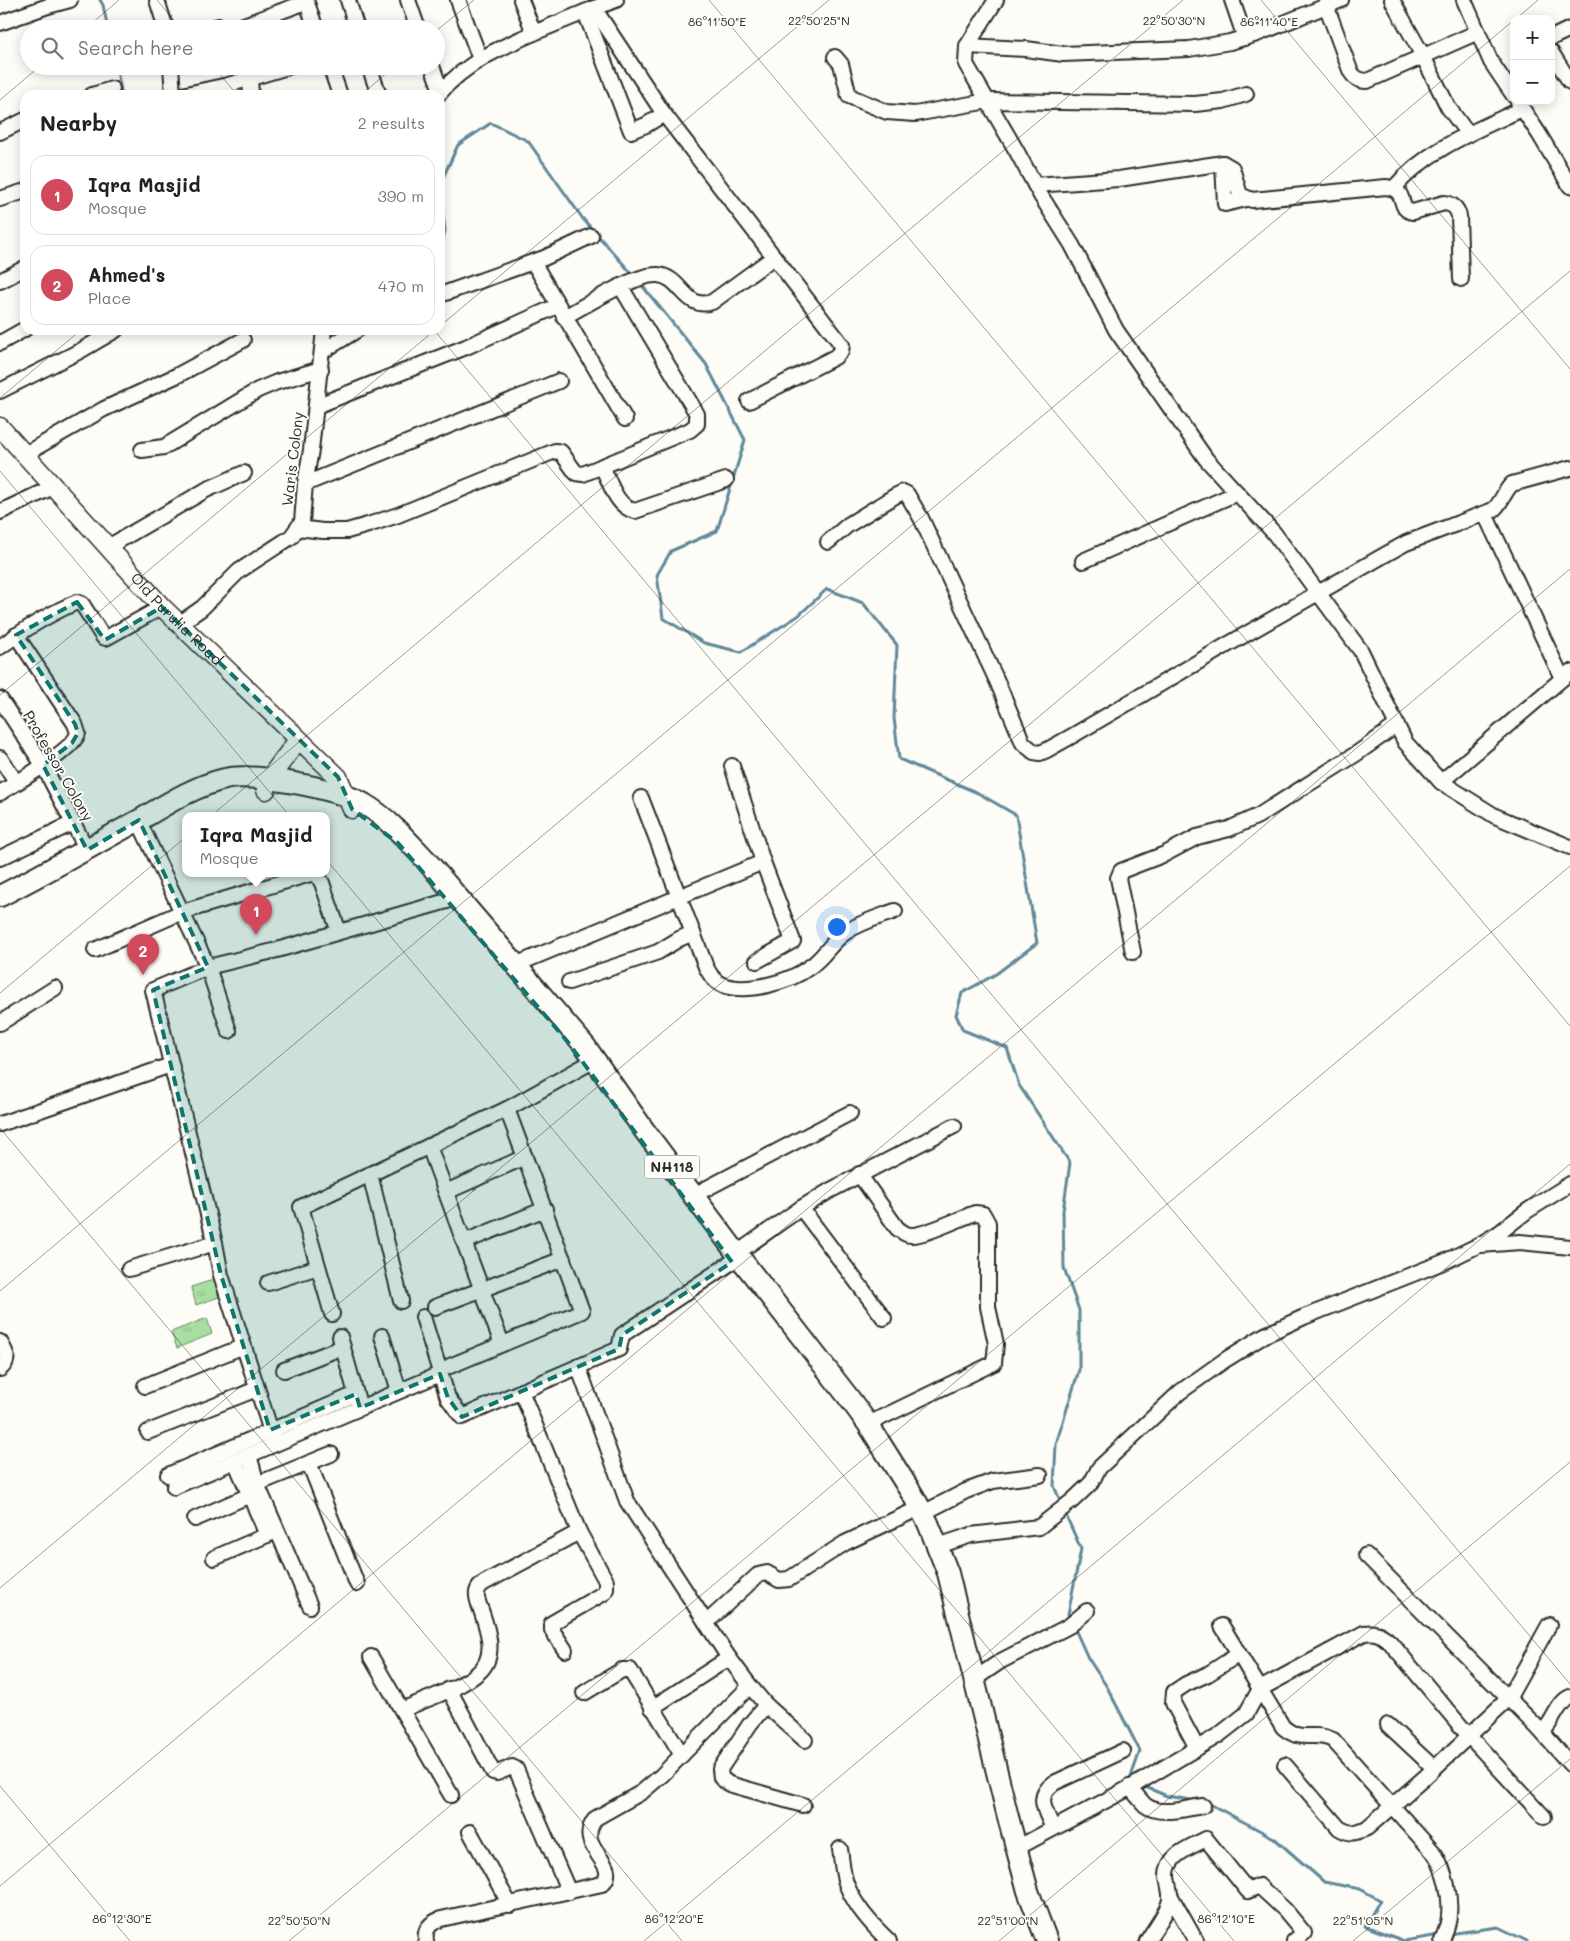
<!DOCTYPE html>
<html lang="en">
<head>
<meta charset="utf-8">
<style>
	body { margin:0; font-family:Mali,sans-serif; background:#f6f6f6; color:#222 }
	.controls { position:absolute; right:15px; top:15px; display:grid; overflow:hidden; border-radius:10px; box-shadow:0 2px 12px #0003 }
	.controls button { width:45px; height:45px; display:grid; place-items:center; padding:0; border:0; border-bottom:1px solid #e0e0e0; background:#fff; color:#222; font:25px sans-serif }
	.you { position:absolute; left:836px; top:926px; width:18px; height:18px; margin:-12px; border:4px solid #fff; border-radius:50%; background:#1a73e8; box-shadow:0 0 0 8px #1a73e833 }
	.badge { display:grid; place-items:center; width:32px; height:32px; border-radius:50%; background:#d1495b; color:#fff; font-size:16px; font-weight:700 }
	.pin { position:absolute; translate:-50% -41px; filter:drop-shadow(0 1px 2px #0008) }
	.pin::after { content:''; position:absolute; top:26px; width:18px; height:15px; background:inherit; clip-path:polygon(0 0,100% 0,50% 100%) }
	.popup { position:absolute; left:182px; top:812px; width:148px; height:65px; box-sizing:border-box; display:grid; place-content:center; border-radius:10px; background:#fff; filter:drop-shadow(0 1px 4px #0005); font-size:16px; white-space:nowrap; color:#767676 }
	.popup b { font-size:19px; color:#222 }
	.popup::after { content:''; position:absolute; left:50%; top:100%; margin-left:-10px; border:10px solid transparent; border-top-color:#fff }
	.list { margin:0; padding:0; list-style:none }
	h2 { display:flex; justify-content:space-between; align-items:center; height:65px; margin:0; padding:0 20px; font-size:21px }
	h2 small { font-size:16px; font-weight:400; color:#767676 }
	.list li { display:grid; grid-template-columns:32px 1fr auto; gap:15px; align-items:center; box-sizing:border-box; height:80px; margin:0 10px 10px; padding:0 10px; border:1px solid #e0e0e0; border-radius:15px }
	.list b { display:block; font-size:19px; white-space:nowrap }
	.list p { margin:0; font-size:16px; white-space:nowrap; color:#767676 }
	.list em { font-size:16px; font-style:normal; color:#767676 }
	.icon { flex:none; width:28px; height:28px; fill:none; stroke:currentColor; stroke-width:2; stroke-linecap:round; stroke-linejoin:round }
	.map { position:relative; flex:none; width:1570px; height:1941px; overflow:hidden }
	.search { position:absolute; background:#fff; box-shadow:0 2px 12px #0003; left:20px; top:20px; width:425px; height:55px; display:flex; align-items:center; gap:12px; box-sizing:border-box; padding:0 18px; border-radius:28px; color:#767676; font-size:19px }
	.panel { position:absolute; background:#fff; box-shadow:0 2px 12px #0003; left:20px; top:90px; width:425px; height:245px; border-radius:15px }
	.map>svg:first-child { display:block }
</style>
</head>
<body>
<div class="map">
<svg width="1570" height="1941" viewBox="0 0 1570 1941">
	<defs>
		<pattern id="park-tufts" width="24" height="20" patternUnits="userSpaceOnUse" patternTransform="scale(1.25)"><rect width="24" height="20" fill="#a8dea2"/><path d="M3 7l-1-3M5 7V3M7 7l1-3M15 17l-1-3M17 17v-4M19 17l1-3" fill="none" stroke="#91bf8c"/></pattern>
	</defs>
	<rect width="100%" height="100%" fill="#fdfcf7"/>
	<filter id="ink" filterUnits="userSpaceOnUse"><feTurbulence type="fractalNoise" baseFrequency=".02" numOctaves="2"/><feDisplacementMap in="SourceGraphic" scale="10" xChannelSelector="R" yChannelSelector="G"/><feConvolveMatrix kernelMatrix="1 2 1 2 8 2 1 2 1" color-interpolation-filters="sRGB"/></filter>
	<g filter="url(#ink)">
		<g fill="url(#park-tufts)" stroke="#6a8466">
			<path d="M216 1279 222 1296 196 1305 191 1287Z"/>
			<path d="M207 1318 212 1334 177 1348 171 1332Z"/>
		</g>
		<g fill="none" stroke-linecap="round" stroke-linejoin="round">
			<g stroke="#5f8899" stroke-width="3">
				<path d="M100 0 103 5 108 29"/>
				<path d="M116 66 122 95"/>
				<path d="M440 184 458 145 491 123 528 141 583 219 634 276"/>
				<path d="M440 188 445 231 440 249"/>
				<path d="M640 283 706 364 745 440 717 531 671 551 657 575 663 618 704 643 741 652 798 616 827 589 863 603 897 645 894 718 899 759 978 793 1016 815 1037 943 996 974 962 993 956 1015 963 1030 1007 1048 1019 1085 1070 1163 1063 1211 1064 1268 1079 1310V1370L1056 1444 1054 1486 1062 1505"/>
				<path d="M1064 1511 1081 1549 1068 1614 1070 1619"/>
				<path d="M1074 1627 1088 1658 1107 1687 1140 1751 1130 1780 1133 1781"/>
				<path d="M1143 1786 1167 1796 1197 1801"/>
				<path d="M1208 1803 1274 1838 1324 1882 1360 1889 1380 1900 1365 1926 1404 1941 1440 1935"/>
				<path d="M1449 1934 1498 1927 1527 1941"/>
			</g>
			<defs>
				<g id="minor">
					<path d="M157 0 166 29"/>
					<path d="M306 0 316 29"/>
					<path d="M348 0 357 29"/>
					<path d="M408 0 418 29"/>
					<path d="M458 0 480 59"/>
					<path d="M521 0 534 33"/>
					<path d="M996 0 967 46 966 64 1016 150 1041 196 1072 245 1116 330 1206 459 1274 533 1361 651 1405 742 1441 782 1495 816 1570 847"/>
					<path d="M1232 0 1245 38"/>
					<path d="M1392 0 1423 56 1448 107 1468 134"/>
					<path d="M1464 0 1491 62 1514 96"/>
					<path d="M1326 5 1350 70C1353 77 1359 81 1367 81L1478 32"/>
					<path d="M594 8 664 114 842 345 841 351 835 357 749 401"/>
					<path d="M585 12 631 131 646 125 664 114"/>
					<path d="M0 23 48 6 70 0"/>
					<path d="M208 29 219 26 230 29"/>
					<path d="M233 29 306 2"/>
					<path d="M1551 38 1570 29"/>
					<path d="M967 46 1026 49 1063 54 1189 49 1230 42 1257 34 1341 0"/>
					<path d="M1551 52 1570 82"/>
					<path d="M835 57 841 64 849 96 887 112 915 114 988 101 1195 104 1223 101 1246 94"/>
					<path d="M171 66 173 95"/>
					<path d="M246 66 250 78 251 95"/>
					<path d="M330 66 340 95"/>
					<path d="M369 66 379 95"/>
					<path d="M432 66 441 91"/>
					<path d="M92 95 112 89"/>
					<path d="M182 95 228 85 291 66"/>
					<path d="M438 95C466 61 508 44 548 27 571 18 593 8 616 0"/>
					<path d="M1518 102 1539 134 1570 186"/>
					<path d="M0 132 25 120"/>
					<path d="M1223 163 1225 204 1246 199"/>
					<path d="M1035 185 1119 179 1223 163 1232 168 1240 195 1252 200 1386 187C1410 190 1395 209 1413 212L1444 203C1453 204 1457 208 1459 216L1461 279"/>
					<path d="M1394 188C1427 149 1477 130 1522 109"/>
					<path d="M0 199 25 191"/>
					<path d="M533 262 625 419"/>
					<path d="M0 281 25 268"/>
					<path d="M440 295 544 258 591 236"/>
					<path d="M564 317C585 306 636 273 658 275 682 277 685 311 712 302L774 257"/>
					<path d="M0 343 25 329"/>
					<path d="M323 351 357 330"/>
					<path d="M0 391 80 351 116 330"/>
					<path d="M316 406 466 347 557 306"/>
					<path d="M142 450 164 447 258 390 277 382 321 369"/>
					<path d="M25 454 104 409 178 375 243 340"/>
					<path d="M602 466C610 482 616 507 635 511L726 480"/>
					<path d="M305 484 559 381"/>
					<path d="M0 512 53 487"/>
					<path d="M1485 514 1562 678"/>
					<path d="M298 528 323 531H347L368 525 398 515 555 451 561 452 576 473 583 474 690 430 697 424V414L621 287"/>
					<path d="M828 542 848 525 895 496 903 492 907 494 921 518 997 681 1023 743 1034 752 1040 753 1047 750 1072 736 1227 645 1388 553 1406 543 1493 510C1502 503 1504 491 1512 484L1570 468"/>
					<path d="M108 547 206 490 244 473"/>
					<path d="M1083 561 1237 493"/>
					<path d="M179 624 202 608 239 571 291 537 302 522 305 484 311 450 324 330"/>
					<path d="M0 647C25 629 48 614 77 602L82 604 103 637 106 638 162 607"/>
					<path d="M0 699 43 765 87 850"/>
					<path d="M0 758 16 782"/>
					<path d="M1441 782 1570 672"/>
					<path d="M0 793C17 782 74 750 78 733L75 724 16 635"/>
					<path d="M641 798 706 967C709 973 713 980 720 984 745 995 791 982 811 966 825 956 831 942 846 932 861 922 879 917 895 911"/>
					<path d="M142 828 208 967 277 950 447 901"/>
					<path d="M0 858 73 823"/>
					<path d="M314 874 318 876 322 883 339 932"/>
					<path d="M95 950 182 912 310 874"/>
					<path d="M1133 952 1118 878 1121 871 1165 854 1197 837 1229 829 1258 816 1356 754 1397 725"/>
					<path d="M757 961 793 941 763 862"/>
					<path d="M515 965 763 862 732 766"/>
					<path d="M569 982 658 952 679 939 693 933"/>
					<path d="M0 1023 55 988"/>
					<path d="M229 1031 208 967 153 990 215 1243 221 1275 275 1444"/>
					<path d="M0 1124 171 1065"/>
					<path d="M429 1146 464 1242"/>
					<path d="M370 1174 401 1301"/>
					<path d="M859 1174 897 1228C901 1231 905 1235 911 1235 924 1236 961 1218 975 1213L983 1214 988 1223V1307L996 1344 994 1363 868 1424"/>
					<path d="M446 1192 525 1157"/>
					<path d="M694 1195 850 1113"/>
					<path d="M801 1208 884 1318"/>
					<path d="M1481 1245 1520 1242 1570 1247"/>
					<path d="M737 1253 801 1208 831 1190 954 1126"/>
					<path d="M129 1269 215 1243"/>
					<path d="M268 1283 318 1267"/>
					<path d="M435 1307 563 1259"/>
					<path d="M332 1314 301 1207 507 1109 586 1065"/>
					<path d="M423 1317 448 1398 462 1417 619 1349 622 1335 732 1262"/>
					<path d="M382 1336 399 1391"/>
					<path d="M340 1337 358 1401"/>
					<path d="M0 1342C6 1352 11 1360 0 1369"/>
					<path d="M502 1344 464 1242 545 1209"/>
					<path d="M450 1366 582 1311 507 1109"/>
					<path d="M578 1366 627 1501 729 1658 750 1686 766 1705 805 1740"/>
					<path d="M284 1370 343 1347"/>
					<path d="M145 1386 244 1346"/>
					<path d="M148 1432 257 1389"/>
					<path d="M249 1455 257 1484 331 1454"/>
					<path d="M235 1461 267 1535"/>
					<path d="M309 1463 357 1584"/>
					<path d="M168 1475 356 1394"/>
					<path d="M257 1484 310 1606"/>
					<path d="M174 1487 440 1374"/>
					<path d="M923 1513 966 1491 993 1481 1040 1475"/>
					<path d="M195 1519 250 1495 255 1487"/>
					<path d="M938 1546 971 1535 1039 1527 1072 1501 1091 1483 1099 1468 1180 1392 1225 1360 1265 1335 1304 1317 1446 1261 1479 1245 1499 1233 1527 1211 1570 1184"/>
					<path d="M1366 1555 1539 1729H1545C1554 1720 1558 1702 1570 1697"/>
					<path d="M214 1558 274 1532"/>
					<path d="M706 1623 758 1575 767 1573 779 1580 789 1579 845 1543 911 1512"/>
					<path d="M1222 1626 1283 1727C1302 1744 1314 1730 1333 1740L1435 1854C1445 1871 1451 1895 1449 1915 1449 1923 1445 1933 1442 1941"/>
					<path d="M565 1650 552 1630V1623L604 1593 606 1589V1581L579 1532"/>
					<path d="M371 1657 451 1795"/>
					<path d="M973 1680 1001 1661 1069 1626 1087 1611"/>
					<path d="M449 1689 493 1772 497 1773 512 1767 516 1769 569 1892"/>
					<path d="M584 1693 622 1670H630L682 1755"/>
					<path d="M766 1705 750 1724 720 1769 721 1778 729 1784 803 1805"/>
					<path d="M652 1708 729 1658"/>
					<path d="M402 1710C423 1700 462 1688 479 1672 497 1656 488 1630 481 1610 479 1605 476 1597 477 1592 478 1587 481 1585 484 1583L579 1532 521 1391"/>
					<path d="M1388 1725 1434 1768"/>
					<path d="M1539 1729 1570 1764"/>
					<path d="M1197 1748 1173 1703 1174 1692 1186 1684 1208 1674 1239 1654"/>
					<path d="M1285 1765 1339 1828C1350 1835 1356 1833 1367 1828L1424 1778 1508 1699 1549 1625"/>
					<path d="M1129 1787C1135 1793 1140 1800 1145 1805 1160 1817 1186 1808 1203 1806"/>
					<path d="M1053 1828C1045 1810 1035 1797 1054 1783L1123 1751"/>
					<path d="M470 1832 510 1905"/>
					<path d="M1017 1848 1133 1786 1219 1735 1246 1714 1260 1689 1364 1633C1376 1631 1381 1634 1390 1642L1469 1736 1544 1817"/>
					<path d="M840 1849C842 1861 842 1876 848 1888 856 1907 874 1927 889 1941"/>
					<path d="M1170 1895 1196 1941"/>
					<path d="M426 1941C424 1929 430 1923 441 1919L602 1884C623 1864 572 1847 596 1818L642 1792 662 1775 750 1686"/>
					<path d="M1147 1941C1154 1929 1167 1914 1170 1900 1171 1893 1168 1885 1167 1877 1166 1855 1189 1848 1206 1839L1248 1891 1259 1886 1285 1910 1304 1933 1294 1941"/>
				</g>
				<g id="major">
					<path id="s1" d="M0 427 162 607 338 777 352 809"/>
					<path d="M266 790 269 779 298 740"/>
				</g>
				<path id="highway" d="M0 896C48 872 95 844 143 818 168 803 195 786 225 779 252 772 340 789 364 804 388 818 407 840 426 860L585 1046 644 1130 744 1263 849 1398 868 1424 914 1497 928 1523 948 1573 1008 1817 1028 1891 1047 1941"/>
			</defs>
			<use href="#minor" stroke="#2b2b2b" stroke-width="18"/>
			<use href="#major" stroke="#2b2b2b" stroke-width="21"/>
			<use href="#highway" stroke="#2b2b2b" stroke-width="24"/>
			<use href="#minor" stroke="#fdfcf7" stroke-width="14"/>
			<use href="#major" stroke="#fdfcf7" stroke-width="18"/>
			<use href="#highway" stroke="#fdfcf7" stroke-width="20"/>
		</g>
	</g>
	<path fill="#0f766e" fill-opacity="0.2" stroke="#0f766e" stroke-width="4" stroke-dasharray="10 6" stroke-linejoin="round" d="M77 602 105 640 162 607 338 777 352 809 398 843 567 1041 732 1262 622 1335 619 1349 462 1417 448 1398 440 1374 360 1408 356 1394 270 1430 221 1275 153 990 208 967 139 820 87 850 43 765 72 743 78 733 75 724 16 635Z"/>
	<path fill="none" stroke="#2b2b2b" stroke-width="1" stroke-opacity="0.45" d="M157 0 181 29M709 0 1570 1026M1261 0 1570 369M1516 19 1538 0M85 29 119 0M436 31 474 0M213 66 237 95M361 95 395 66M0 100 40 66M440 326 829 0M434 330 1570 1684M0 398 81 330M0 471 1234 1941M0 695 435 330M0 993 1183 0M0 1128 682 1941M0 1291 1514 20M0 1588 1570 271M0 1786 130 1941M0 1886 1570 569M289 1941 1570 866M644 1941 1570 1164M999 1941 1570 1462M1353 1941 1570 1759"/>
	<g text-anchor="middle" stroke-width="4" stroke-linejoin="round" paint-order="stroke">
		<rect fill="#fdfcf7" stroke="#6a6a68" stroke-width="1" x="644.5" y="1155.5" width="55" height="23" rx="4"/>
		<g font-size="14" font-weight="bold" fill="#2b2b2b">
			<text x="672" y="1172">NH118</text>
		</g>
		<g font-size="15" fill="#2b2b2b" stroke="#fdfcf7">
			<text transform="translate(293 459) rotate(-83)" y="5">Waris Colony</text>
			<text dy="5" stroke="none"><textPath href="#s1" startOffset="261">Old Purulia Road</textPath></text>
			<text transform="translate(58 766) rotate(60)" y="5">Professor Colony</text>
		</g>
	</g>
	<g font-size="12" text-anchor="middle" fill="#2b2b2b" stroke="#fdfcf7" stroke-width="4" stroke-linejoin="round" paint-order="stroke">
		<text x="819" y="25">22°50'25"N</text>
		<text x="1174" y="25">22°50'30"N</text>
		<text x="1269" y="26">86°11'40"E</text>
		<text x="717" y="26">86°11'50"E</text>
		<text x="122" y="1923">86°12'30"E</text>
		<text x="674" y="1923">86°12'20"E</text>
		<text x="1226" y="1923">86°12'10"E</text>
		<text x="299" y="1925">22°50'50"N</text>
		<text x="1008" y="1925">22°51'00"N</text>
		<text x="1363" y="1925">22°51'05"N</text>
	</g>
</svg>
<div class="controls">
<button>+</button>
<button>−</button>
</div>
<div class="you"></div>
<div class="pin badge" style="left:256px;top:935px">1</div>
<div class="popup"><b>Iqra Masjid</b>Mosque</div>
<div class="pin badge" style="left:143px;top:975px">2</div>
<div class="search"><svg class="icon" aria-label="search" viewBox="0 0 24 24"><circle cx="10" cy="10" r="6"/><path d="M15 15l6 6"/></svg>Search here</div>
<section class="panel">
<h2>Nearby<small>2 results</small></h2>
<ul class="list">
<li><span class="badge">1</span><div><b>Iqra Masjid</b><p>Mosque</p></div><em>390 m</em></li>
<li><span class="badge">2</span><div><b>Ahmed's</b><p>Place</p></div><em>470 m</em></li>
</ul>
</section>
</div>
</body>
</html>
